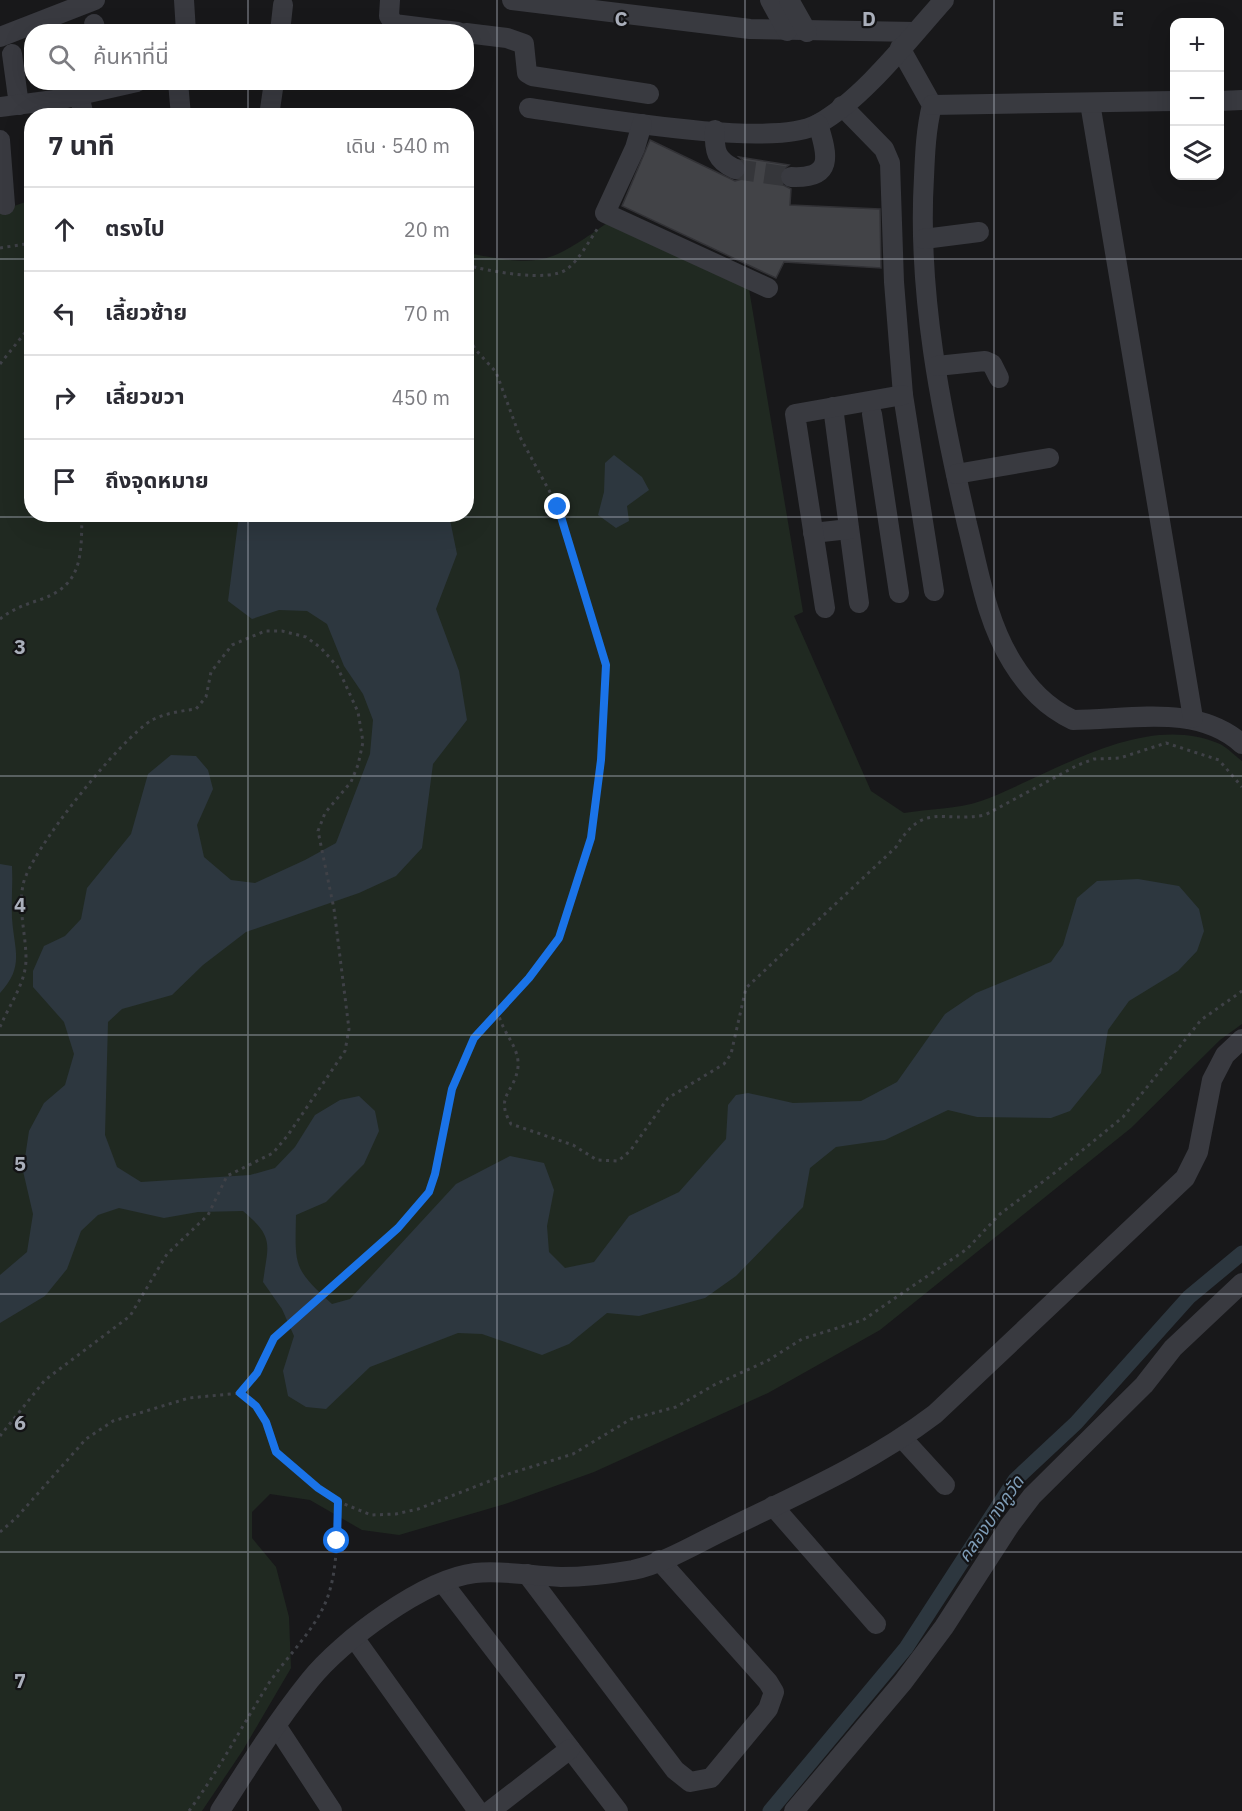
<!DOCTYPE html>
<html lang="th">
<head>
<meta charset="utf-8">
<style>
	body { margin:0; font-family:"IBM Plex Sans","Noto Sans Thai",sans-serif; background:#f2f2f3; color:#2b2b33 }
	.controls { position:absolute; right:18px; top:18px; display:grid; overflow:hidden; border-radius:12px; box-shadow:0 6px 24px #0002 }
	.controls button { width:54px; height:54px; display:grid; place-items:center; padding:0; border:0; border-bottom:2px solid #e1e1e2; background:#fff; color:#2b2b33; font:30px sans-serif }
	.stop { position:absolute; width:18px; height:18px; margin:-14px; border:4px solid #1a73e8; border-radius:50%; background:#fff }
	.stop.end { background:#1a73e8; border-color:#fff; box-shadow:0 2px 6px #0008 }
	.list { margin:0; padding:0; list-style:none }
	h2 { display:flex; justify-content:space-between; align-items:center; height:78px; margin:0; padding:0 24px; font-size:26px }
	h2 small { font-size:20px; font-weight:400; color:#7c7c81 }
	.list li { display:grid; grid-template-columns:39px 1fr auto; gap:18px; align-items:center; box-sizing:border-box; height:84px; padding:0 24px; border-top:2px solid #e1e1e2 }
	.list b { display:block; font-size:22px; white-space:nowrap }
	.list em { font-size:20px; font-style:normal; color:#7c7c81 }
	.icon { flex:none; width:33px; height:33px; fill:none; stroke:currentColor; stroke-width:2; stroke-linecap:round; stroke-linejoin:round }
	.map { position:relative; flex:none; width:1242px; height:1811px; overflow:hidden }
	.search { position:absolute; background:#fff; box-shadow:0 6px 24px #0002; left:24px; top:24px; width:450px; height:66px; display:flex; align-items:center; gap:15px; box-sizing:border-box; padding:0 21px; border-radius:24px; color:#7c7c81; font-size:22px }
	.panel { position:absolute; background:#fff; box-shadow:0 6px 24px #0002; left:24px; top:108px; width:450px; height:414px; border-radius:24px }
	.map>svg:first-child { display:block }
</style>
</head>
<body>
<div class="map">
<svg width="1242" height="1811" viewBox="0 0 1242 1811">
	<rect width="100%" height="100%" fill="#18181a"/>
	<path fill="#202921" d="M31 200 32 514H466L467 253C543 267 547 265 610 221L749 289 803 612 794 616 871 791 904 813C928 809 958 809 981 801 1052 775 1143 710 1220 744 1228 748 1235 756 1242 761V1024L1220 1040 1131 1128 880 1330 768 1393 594 1472 505 1504 399 1535 362 1530 310 1500 270 1494 252 1512V1538L276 1567 289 1617 291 1668 243 1750 202 1811H0V211Z"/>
	<g fill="#2d373f">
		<path d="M614 455 642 477 649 490 627 506 629 521 616 528 598 515 604 492 605 463Z"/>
		<path d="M239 515H449L457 554 436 609 459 671 467 720 433 764 422 848 396 876 359 893 246 932 203 965 172 995 122 1009 108 1022 105 1135 117 1167 141 1182 250 1175 275 1168 295 1147 315 1115 340 1100 359 1096 375 1111 379 1131 364 1164 326 1202 296 1215C295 1267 293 1268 332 1304L350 1299 456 1184 510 1156 544 1163 554 1190 547 1226 549 1252 565 1268 594 1262 629 1216 679 1192 726 1139 728 1105 736 1095 748 1093 793 1103 861 1101 897 1082 945 1014 976 993 1051 962 1063 945 1077 898 1097 881 1138 879 1179 886 1199 909 1204 931 1197 951 1178 971 1129 1001 1108 1030 1101 1073 1070 1111 1051 1118 977 1117 948 1110 885 1140 836 1147 810 1168 803 1207 736 1276 705 1298 639 1316 607 1313 569 1344 542 1355 482 1334 458 1333 370 1367 326 1409 306 1407 288 1396 283 1371 294 1336 282 1309 263 1282C268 1244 275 1238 243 1211L198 1212 164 1218 119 1208 98 1215 81 1231 67 1269 45 1296 0 1323V1275L27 1252 33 1214 23 1171 29 1131 44 1103 65 1085 74 1054 64 1022 33 987V971L44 946 65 936 81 919 87 888 131 834 148 774 171 755 196 756 208 770 213 789 197 825 204 857 231 880 255 883 305 860 336 843 370 754 373 720 363 694 344 666 327 624 307 611 279 610 252 619 228 601Z"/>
		<path d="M0 864 12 866C13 883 11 901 12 918 14 950 25 966 0 993Z"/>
	</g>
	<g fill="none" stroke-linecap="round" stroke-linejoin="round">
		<path stroke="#2d373f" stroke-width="15" d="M770 1811 906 1648 1015 1480 1076 1423 1189 1297 1242 1253"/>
	</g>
	<path fill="#424347" stroke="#323236" stroke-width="1.5" d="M650 140 735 181 742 179 747 169 745 162 739 157 789 165 781 171 779 177 781 184 791 189 790 205 880 209 881 268 784 262 776 278 622 206Z"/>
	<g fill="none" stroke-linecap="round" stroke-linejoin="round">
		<path stroke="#35363a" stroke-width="20" stroke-dasharray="20 10" stroke-linecap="butt" d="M735 169 791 177"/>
		<g stroke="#3f4147" stroke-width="3" stroke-dasharray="3 4.5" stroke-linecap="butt">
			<path d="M0 248 32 243"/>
			<path d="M466 265C488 271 549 283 567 269 579 260 589 241 598 228"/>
			<path d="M466 332 475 349 496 372 520 437 558 507 607 665 601 760 591 838 559 938 529 978 474 1037 467 1052 452 1089 435 1174 429 1192 398 1228 274 1338 257 1373 240 1393 256 1406 266 1422 276 1452 318 1488 337 1501 371 1515 396 1514 418 1509 505 1475 573 1454 631 1419 676 1407 714 1385 767 1361 802 1339 863 1320 967 1249 1000 1214 1057 1171 1123 1117 1201 1020 1242 991"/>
			<path d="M0 364 32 324"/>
			<path d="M0 619C12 609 27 604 42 599 84 584 81 553 82 514"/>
			<path d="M498 1010C500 1031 520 1046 518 1067 515 1093 494 1095 511 1124L573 1145 597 1160 618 1161 630 1151 668 1098 724 1064 731 1054 746 988 896 847C924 801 942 823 985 815L1078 765 1094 759 1120 758 1166 743 1219 760 1242 787"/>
			<path d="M0 1027C9 1005 26 983 26 959 26 934 18 910 23 885 29 852 122 737 152 720 166 713 181 711 196 709L206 697 211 672 232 645 265 631H282L306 637 321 648 337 666 358 712 363 742 358 765 351 782 325 813 318 831 334 909 349 1029 345 1051 288 1135 273 1153 227 1176 208 1215 167 1254 130 1316 45 1380 0 1436"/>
			<path d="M0 1532 17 1517 86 1439 113 1421 189 1398 240 1393"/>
			<path d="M189 1811C219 1770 242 1726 269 1683 288 1655 317 1628 328 1596 338 1567 337 1531 337 1501"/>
		</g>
		<g stroke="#393a40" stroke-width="20">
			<path d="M184 0 186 32"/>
			<path d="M390 0 389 16 394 24 458 32"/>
			<path d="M512 0 750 29 915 32"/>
			<path d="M770 0 787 31"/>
			<path d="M789 0 807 32"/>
			<path d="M94 24 96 32"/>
			<path d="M280 32 283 5"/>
			<path d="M466 33 507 38 524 44 527 73 532 76 649 94"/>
			<path d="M0 37 95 0"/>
			<path d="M900 48 932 105C926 129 925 153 924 177 917 293 941 411 967 524 979 571 986 620 1012 662 1028 688 1046 707 1073 720 1129 720 1197 703 1242 744"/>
			<path d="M12 54 19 105"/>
			<path d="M178 82 181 116"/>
			<path d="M79 95 84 116"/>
			<path d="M1220 101 1242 100"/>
			<path d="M1090 103 1193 718"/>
			<path d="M932 105 1174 101"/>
			<path d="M842 106 884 149 890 163 894 282 903 395 934 591"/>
			<path d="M0 107 62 99 137 82"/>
			<path d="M529 108C587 116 773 150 818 124 863 99 909 39 944 0"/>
			<path d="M269 116 274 82"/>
			<path d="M642 124 635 148 605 213 768 288"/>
			<path d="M715 130C714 151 716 160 735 169"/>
			<path d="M0 140 5 205"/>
			<path d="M791 177C834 179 828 156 818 124"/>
			<path d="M924 239 979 232"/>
			<path d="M937 366 985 361 992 364 999 378"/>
			<path d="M833 407 859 603"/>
			<path d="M872 414 899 593"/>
			<path d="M956 474 1049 458"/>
			<path d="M813 533 849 529"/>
			<path d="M825 608 795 414 903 395"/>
			<path d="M902 1438 945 1485"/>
			<path d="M773 1506 876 1624"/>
			<path d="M527 1574 675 1770 690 1782 711 1778 768 1709 774 1692 768 1682 659 1560"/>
			<path d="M443 1583 618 1811"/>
			<path d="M355 1639 478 1811"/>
			<path d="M277 1727 332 1811"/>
			<path d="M220 1811C248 1767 277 1721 310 1680 341 1641 424 1579 475 1573 504 1570 532 1576 561 1577 584 1577 610 1574 633 1570 666 1563 699 1542 729 1528 799 1494 872 1462 935 1414L1185 1178 1198 1152 1212 1080 1225 1055 1242 1039"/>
			<path d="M490 1811 570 1749"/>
			<path d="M794 1811 903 1682 944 1627 1010 1525 1032 1496 1144 1385 1173 1348 1242 1283"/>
		</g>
	</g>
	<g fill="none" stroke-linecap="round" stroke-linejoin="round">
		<path stroke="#1a73e8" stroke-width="8" d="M337 1541 338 1501 318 1488 276 1452 266 1422 256 1406 240 1393 257 1373 274 1338 398 1228 429 1192 435 1174 452 1089 474 1038 529 978 559 938 591 838 601 760 606 665 558 507"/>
	</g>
	<path fill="none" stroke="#aaafbb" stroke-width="1.5" stroke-opacity="0.55" d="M248 0V32M497 0V1811M745 0V1811M994 0V1811M248 82V116M0 259H32M466 259H1242M248 514V1811M0 517H1242M0 776H1242M0 1035H1242M0 1294H1242M0 1552H1242"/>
	<g text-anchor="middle" stroke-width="4.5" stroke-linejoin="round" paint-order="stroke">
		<g font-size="18" font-style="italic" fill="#7f9db7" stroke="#131315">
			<text transform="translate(991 1519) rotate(-55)" y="6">คลองบางคูวัด</text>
		</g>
	</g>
	<g font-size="20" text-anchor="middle" font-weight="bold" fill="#aaafbb" stroke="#131315" stroke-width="4.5" stroke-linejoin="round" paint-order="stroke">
		<text x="621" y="26">C</text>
		<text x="869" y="26">D</text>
		<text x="1118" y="26">E</text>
		<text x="20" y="654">3</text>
		<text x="20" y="912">4</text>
		<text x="20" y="1171">5</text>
		<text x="20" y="1430">6</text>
		<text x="20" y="1688">7</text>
	</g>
</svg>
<div class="controls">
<button>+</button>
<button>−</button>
<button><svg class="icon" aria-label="layers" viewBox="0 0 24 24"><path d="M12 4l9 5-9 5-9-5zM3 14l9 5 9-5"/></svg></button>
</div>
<div class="stop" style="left:337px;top:1541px"></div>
<div class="stop end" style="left:558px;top:507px"></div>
<div class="search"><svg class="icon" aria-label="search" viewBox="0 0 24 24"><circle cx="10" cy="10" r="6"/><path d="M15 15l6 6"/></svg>ค้นหาที่นี่</div>
<section class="panel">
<h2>7 นาที<small>เดิน · 540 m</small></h2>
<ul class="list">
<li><svg class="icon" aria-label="ahead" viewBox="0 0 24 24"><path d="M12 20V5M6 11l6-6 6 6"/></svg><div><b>ตรงไป</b></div><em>20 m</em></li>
<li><svg class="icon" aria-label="left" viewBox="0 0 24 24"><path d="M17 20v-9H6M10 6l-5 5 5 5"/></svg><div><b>เลี้ยวซ้าย</b></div><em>70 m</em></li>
<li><svg class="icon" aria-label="right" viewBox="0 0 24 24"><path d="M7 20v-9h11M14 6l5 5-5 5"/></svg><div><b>เลี้ยวขวา</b></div><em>450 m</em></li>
<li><svg class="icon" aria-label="arrive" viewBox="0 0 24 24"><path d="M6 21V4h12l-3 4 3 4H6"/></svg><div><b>ถึงจุดหมาย</b></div></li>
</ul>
</section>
</div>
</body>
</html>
